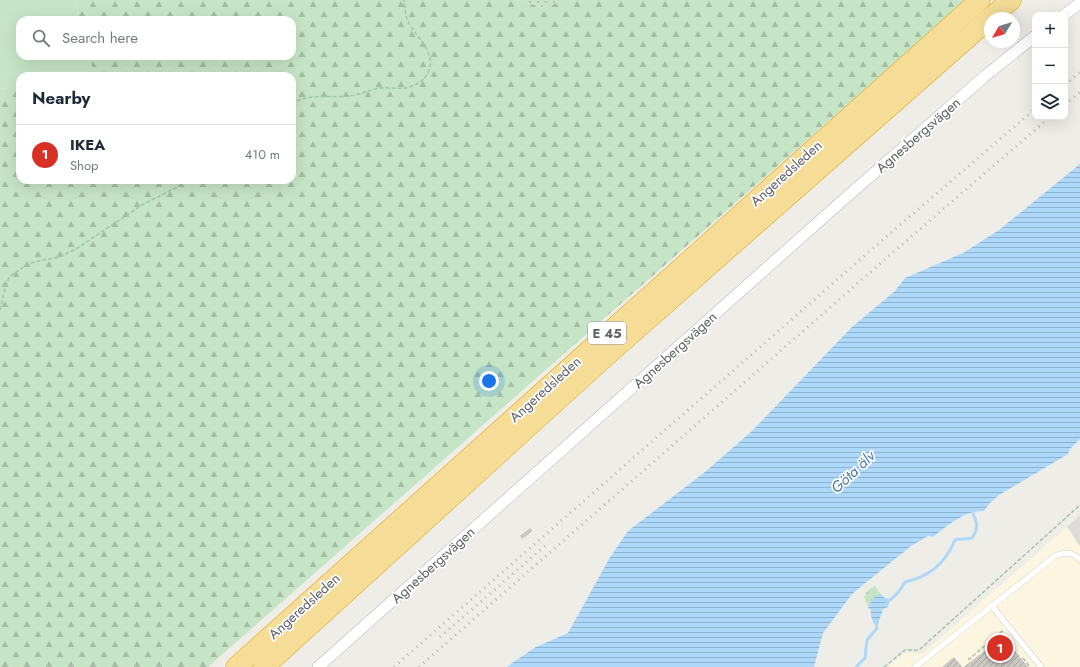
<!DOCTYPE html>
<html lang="en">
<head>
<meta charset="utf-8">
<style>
	body { margin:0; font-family:Jost,sans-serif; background:#f6f6f7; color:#1f2937 }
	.controls { position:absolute; right:12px; top:12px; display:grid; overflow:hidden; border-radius:8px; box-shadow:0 4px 16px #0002 }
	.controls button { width:36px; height:36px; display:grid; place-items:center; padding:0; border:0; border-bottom:1px solid #e0e1e3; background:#fff; color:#1f2937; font:20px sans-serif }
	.compass { position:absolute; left:984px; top:12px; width:36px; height:36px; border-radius:50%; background:#fff; box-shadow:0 4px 16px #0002; rotate:232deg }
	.you { position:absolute; left:489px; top:381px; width:14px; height:14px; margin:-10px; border:3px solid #fff; border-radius:50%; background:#1a73e8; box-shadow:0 0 0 6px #1a73e833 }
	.badge { display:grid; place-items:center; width:26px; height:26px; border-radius:50%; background:#d93025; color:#fff; font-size:13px; font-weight:700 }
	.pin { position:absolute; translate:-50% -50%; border:2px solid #fff; box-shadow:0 1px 4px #0006 }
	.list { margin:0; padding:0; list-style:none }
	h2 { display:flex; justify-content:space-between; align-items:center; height:52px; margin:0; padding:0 16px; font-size:17px }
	h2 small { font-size:13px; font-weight:400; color:#747a83 }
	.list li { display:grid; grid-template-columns:26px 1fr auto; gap:12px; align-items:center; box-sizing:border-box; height:60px; padding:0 16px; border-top:1px solid #e0e1e3 }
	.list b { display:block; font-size:15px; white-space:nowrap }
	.list p { margin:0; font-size:13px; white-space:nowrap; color:#747a83 }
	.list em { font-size:13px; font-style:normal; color:#747a83 }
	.icon { flex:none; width:22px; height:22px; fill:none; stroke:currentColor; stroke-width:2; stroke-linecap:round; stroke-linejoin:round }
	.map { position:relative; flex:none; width:1080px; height:667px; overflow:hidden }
	.search { position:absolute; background:#fff; box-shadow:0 4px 16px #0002; left:16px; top:16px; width:280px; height:44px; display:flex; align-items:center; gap:10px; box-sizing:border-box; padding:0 14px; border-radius:12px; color:#747a83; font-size:15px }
	.panel { position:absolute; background:#fff; box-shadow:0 4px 16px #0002; left:16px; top:72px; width:280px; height:112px; border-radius:12px }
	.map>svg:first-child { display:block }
</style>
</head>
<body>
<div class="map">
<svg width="1080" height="667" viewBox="0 0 1080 667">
	<defs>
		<pattern id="green-dots" width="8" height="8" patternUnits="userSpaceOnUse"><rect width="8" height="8" fill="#c6e5c6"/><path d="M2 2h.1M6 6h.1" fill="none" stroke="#a4bda5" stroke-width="1.8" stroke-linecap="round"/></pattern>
		<pattern id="forest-firs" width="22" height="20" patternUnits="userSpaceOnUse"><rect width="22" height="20" fill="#c6e5c6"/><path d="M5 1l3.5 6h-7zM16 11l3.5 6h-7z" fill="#a4bda5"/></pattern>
		<pattern id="wetland-marsh" width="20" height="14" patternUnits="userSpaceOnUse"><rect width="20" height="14" fill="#c6e5c6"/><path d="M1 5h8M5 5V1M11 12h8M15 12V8" fill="none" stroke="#a4bda5"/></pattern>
		<pattern id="water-rules" width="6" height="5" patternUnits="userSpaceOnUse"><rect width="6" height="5" fill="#add8f9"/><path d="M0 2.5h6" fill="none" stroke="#90b3cd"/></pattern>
		<pattern id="building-hatch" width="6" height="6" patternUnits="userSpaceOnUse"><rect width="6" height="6" fill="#cbc8c4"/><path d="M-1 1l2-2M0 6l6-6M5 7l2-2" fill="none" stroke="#a8a6a3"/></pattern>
	</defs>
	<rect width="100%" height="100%" fill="#efede7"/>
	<path fill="#fcf5e0" d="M1067 527 1080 546V667H888L905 653H923Z"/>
	<path fill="#dedcd9" d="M1080 515V546L1067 527Z"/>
	<path fill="url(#green-dots)" d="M519 0H565L543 8Z"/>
	<path fill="url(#forest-firs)" d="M75 0H519L543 8 565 0H966L208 667H0V89L20 86V180H292V76H75L93 73 89 56H292V20H80Z"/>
	<path fill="url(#wetland-marsh)" d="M875 586 880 593 872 600 868 607 864 597 868 590Z"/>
	<path fill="#c6e5c6" d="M0 0H75L80 20H20V56H89L94 73 75 76H20V86L0 89Z"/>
	<g fill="url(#water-rules)">
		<path d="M1080 164V439L1070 449 1068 454 999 495 990 503 984 511C965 510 947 526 933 537L928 536 911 546 852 594 823 633 814 667H507L512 663 536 647 568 633 609 559 628 531 705 472 752 431 852 327 895 291 905 278 963 253 999 230Z"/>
		<path d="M880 593 883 597 888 599 889 603 888 607 883 609 878 624H874L871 616V610L868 607 872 600Z"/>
	</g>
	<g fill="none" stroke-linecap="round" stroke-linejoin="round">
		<g stroke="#add8f9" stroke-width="3">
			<path d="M886 602C895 598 900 591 905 582 929 577 946 562 955 540 961 538 966 540 972 538 979 528 977 523 973 513"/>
			<path d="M856 667 865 658 867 640 877 628 875 620"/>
		</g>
	</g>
	<g fill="url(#building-hatch)">
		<path d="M530 528 532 531 522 539 520 536Z"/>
		<path d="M1003 636 1028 667H964Z"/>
		<path d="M954 657 962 667H942Z"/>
	</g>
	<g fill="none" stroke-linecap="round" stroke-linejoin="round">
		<defs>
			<g id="lane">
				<path d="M915 667 992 606"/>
				<path d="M1041 667 992 606 1055 556C1065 552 1072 551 1080 560"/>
			</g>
			<g id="street">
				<path d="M1064 15 1080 3"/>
				<path d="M318 667 842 201 985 76 1035 36"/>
			</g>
			<g id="highway">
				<path d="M990 18 1011 0"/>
				<path d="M236 667 980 0"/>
				<path d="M264 667 605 357 990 18"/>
			</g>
		</defs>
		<use href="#lane" stroke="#b4b7ba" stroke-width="6"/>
		<use href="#street" stroke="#b4b7ba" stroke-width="12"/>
		<use href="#highway" stroke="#e4a212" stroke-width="21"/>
		<g stroke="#9fc5aa" stroke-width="1.5" stroke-dasharray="4 2" stroke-linecap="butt">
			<path d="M292 104C305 93 333 98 349 96 360 95 370 89 381 88 390 87 400 90 409 87 422 84 433 72 430 58 427 44 414 34 408 21 405 15 405 7 404 0"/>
			<path d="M0 310 4 292 9 277 25 266 34 262 59 257 76 249 142 205 191 180"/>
			<path d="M1023 658 1030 667"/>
			<path d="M968 660 1002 631 1003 633"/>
			<path d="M884 667 905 650H919L1080 505"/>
		</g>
		<use href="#lane" stroke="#fff" stroke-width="5.5"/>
		<use href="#street" stroke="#fff" stroke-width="11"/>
		<use href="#highway" stroke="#f5dd98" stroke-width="20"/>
		<g stroke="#b5b6b6" stroke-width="3" stroke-dasharray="1 5" stroke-linecap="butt">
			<path d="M1065 85 1080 72"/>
			<path d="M1065 105 1080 92"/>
			<path d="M440 637 545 546"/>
			<path d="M394 667 886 237 1035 109"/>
			<path d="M419 667 897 249 1050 117"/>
		</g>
	</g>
	<g text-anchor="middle" stroke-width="3.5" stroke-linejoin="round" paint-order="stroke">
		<rect fill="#fff" stroke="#8e9194" stroke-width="1" x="588" y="322" width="38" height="22" rx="3"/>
		<g font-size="13" font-weight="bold" fill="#5e6266">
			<text x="607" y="338">E 45</text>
		</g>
		<g font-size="14" fill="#5e6266" stroke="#fff">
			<text transform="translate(918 135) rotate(-41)" y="5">Agnesbergsvägen</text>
			<text transform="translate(786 173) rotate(-42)" y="5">Angeredsleden</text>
			<text transform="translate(675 350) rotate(-42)" y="5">Agnesbergsvägen</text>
			<text transform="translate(545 389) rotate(-42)" y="5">Angeredsleden</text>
			<text transform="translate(433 565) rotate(-42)" y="5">Agnesbergsvägen</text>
			<text transform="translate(304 606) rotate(-42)" y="5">Angeredsleden</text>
		</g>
		<g font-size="15" font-style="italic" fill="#4b79aa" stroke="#fff">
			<text transform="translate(853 472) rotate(-43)" y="5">Göta älv</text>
		</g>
	</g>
</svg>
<div class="controls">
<button>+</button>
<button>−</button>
<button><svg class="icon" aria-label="layers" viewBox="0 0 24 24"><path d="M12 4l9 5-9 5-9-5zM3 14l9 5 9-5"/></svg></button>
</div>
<svg class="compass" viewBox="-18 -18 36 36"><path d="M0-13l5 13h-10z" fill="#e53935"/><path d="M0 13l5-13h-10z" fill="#747a83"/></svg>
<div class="you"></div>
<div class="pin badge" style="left:1000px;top:648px">1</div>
<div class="search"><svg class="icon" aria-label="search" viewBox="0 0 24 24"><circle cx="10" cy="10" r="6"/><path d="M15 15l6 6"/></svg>Search here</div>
<section class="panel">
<h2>Nearby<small></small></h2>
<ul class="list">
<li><span class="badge">1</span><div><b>IKEA</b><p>Shop</p></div><em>410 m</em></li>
</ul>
</section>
</div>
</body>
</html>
